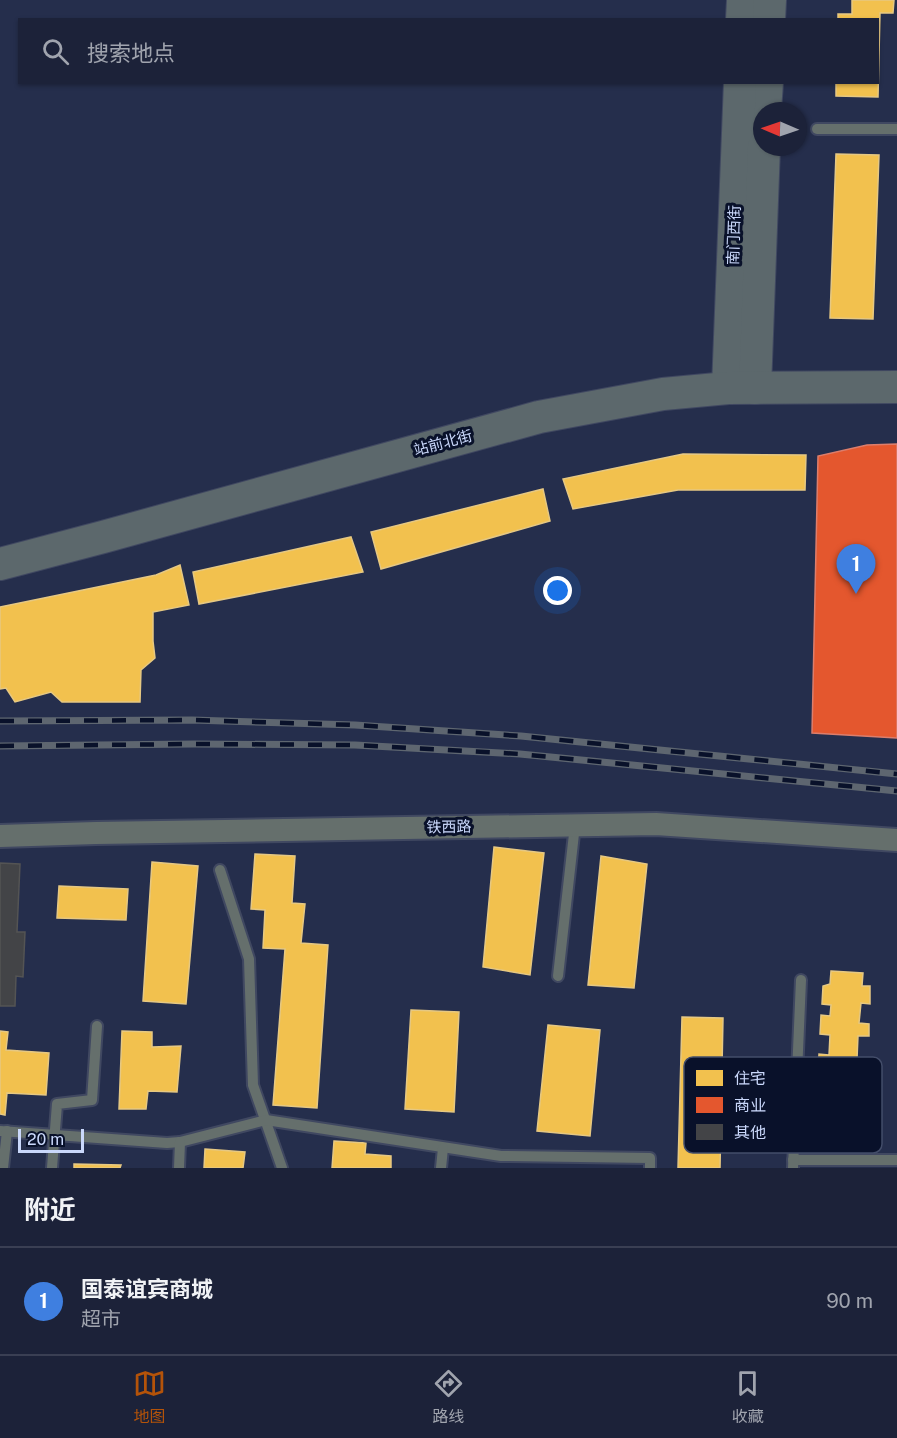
<!DOCTYPE html>
<html lang="zh">
<head>
<meta charset="utf-8">
<style>
	body { margin:0; font-family:"Public Sans","Noto Sans SC",sans-serif; background:#292f44; color:#f1f3f6 }
	.compass { position:absolute; left:753px; top:102px; width:54px; height:54px; border-radius:50%; background:#1c2239; box-shadow:0 2px 4px #0004; rotate:272deg }
	.scale { position:absolute; left:18px; bottom:15px; width:66px; box-sizing:border-box; padding-left:6px; border:3px solid #cad8fb; border-top:0; font-size:16px; line-height:21px; white-space:nowrap; color:#cad8fb; -webkit-text-stroke:4px #09112a; paint-order:stroke }
	.you { position:absolute; left:558px; top:591px; width:21px; height:21px; margin:-15px; border:4px solid #fff; border-radius:50%; background:#1a73e8; box-shadow:0 0 0 9px #1a73e833 }
	.badge { display:grid; place-items:center; width:39px; height:39px; border-radius:50%; background:#b45309; color:#fff; font-size:20px; font-weight:700 }
	.pin { position:absolute; translate:-50% -50px; filter:drop-shadow(0 2px 3px #0008) }
	.pin::after { content:''; position:absolute; top:32px; width:21px; height:18px; background:inherit; clip-path:polygon(0 0,100% 0,50% 100%) }
	.list { margin:0; padding:0; list-style:none }
	h2 { display:flex; justify-content:space-between; align-items:center; height:78px; margin:0; padding:0 24px; font-size:26px }
	h2 small { font-size:20px; font-weight:400; color:#a0a4ae }
	.list li { display:grid; grid-template-columns:39px 1fr auto; gap:18px; align-items:center; box-sizing:border-box; height:108px; padding:0 24px; border-top:2px solid #3a3f53 }
	.list b { display:block; font-size:22px; white-space:nowrap }
	.list p { margin:0; font-size:20px; white-space:nowrap; color:#a0a4ae }
	.list em { font-size:20px; font-style:normal; color:#a0a4ae }
	.icon { flex:none; width:33px; height:33px; fill:none; stroke:currentColor; stroke-width:2; stroke-linecap:round; stroke-linejoin:round }
	.map { position:relative; flex:none; width:897px; height:1168px; overflow:hidden }
	.search { position:absolute; background:#1c2239; box-shadow:0 2px 4px #0004; left:18px; right:18px; top:18px; height:66px; display:flex; align-items:center; gap:15px; box-sizing:border-box; padding:0 21px; border-radius:0px; color:#a0a4ae; font-size:22px }
	.sheet { height:186px; background:#1c2239 }
	nav { display:flex; justify-content:space-around; align-items:center; box-sizing:border-box; height:84px; border-top:2px solid #3a3f53; background:#1c2239; font-size:16px; color:#a0a4ae }
	nav a { display:grid; justify-items:center; gap:3px }
	nav .on { color:#b45309 }
	.map>svg:first-child { display:block }
</style>
</head>
<body>
<div class="map">
<svg width="897" height="1168" viewBox="0 0 897 1168">
	<rect width="100%" height="100%" fill="#252e4c"/>
	<g fill="#f2c14e" stroke="#e6c882" stroke-width="1.5">
		<path d="M852 0H894L893 13H880L878 97 836 96V82H878V20H838V14H852Z"/>
		<path d="M836 154 879 155 873 319 830 318Z"/>
		<path d="M683 454 806 455 805 490H678L573 509 563 479Z"/>
		<path d="M543 489 550 521 381 569 371 532Z"/>
		<path d="M351 537 363 572 199 604 193 572Z"/>
		<path d="M180 565 189 605 153 612V641L155 658 141 670 140 702H62L51 692 15 702 6 688 0 689V607L156 575Z"/>
		<path d="M494 847 544 853 530 975 483 967Z"/>
		<path d="M255 854 295 856 292 903 305 904 301 943 328 945 317 1108 273 1105 285 949 263 948 265 910 251 909Z"/>
		<path d="M601 856 647 864 634 988 588 985Z"/>
		<path d="M152 862 198 866 186 1004 143 1001Z"/>
		<path d="M59 886 128 889 126 920 57 918Z"/>
		<path d="M831 971 863 973 862 986H870V1004L861 1003 859 1023 869 1024V1036H858L857 1059 870 1060 869 1076H858V1093L869 1094 868 1112 853 1111 852 1128 826 1127 827 1116 816 1115 817 1093 830 1094 831 1077 818 1076 819 1054 829 1055 830 1035 820 1034 821 1015 830 1016 831 1005 822 1004 823 986 830 984Z"/>
		<path d="M411 1010 459 1012 454 1112 405 1109Z"/>
		<path d="M682 1017 723 1018 720 1168H678Z"/>
		<path d="M548 1025 600 1030 590 1136 537 1131Z"/>
		<path d="M0 1031 8 1032 6 1050 49 1053 46 1095 7 1093 5 1115 0 1114Z"/>
		<path d="M122 1031 152 1032V1047L181 1046 177 1092 148 1091 146 1109H119Z"/>
		<path d="M334 1141 366 1143 365 1154 391 1156V1168H332Z"/>
		<path d="M205 1149 245 1152 243 1168H204Z"/>
		<path d="M74 1164 121 1165 120 1168H74Z"/>
	</g>
	<path fill="#e4572e" stroke="#dc7e6c" stroke-width="1.5" d="M897 444V738L812 733 818 456 867 445Z"/>
	<path fill="#434447" stroke="#545454" stroke-width="1.5" d="M0 863 20 864 17 932H25L23 977 16 976 15 1006H0Z"/>
	<g fill="none" stroke-linecap="round" stroke-linejoin="round">
		<defs>
			<g id="lane">
				<path d="M817 129H897"/>
				<path d="M220 870 249 959 253 1085 282 1168"/>
				<path d="M558 976 575 825"/>
				<path d="M0 1131 167 1143 180 1142 266 1120 501 1156 650 1158V1168"/>
				<path d="M793 1160H897"/>
				<path d="M3 1168 7 1131"/>
				<path d="M52 1168 57 1104 92 1100 97 1026"/>
				<path d="M179 1168 180 1142"/>
				<path d="M441 1168 443 1148"/>
				<path d="M793 1168 801 980"/>
			</g>
			<path id="street" d="M0 836 96 833 656 824 897 840"/>
			<g id="secondary">
				<path d="M742 20 743 0"/>
				<path d="M769 20 770 0"/>
				<path d="M765 111 767 82"/>
				<path d="M728 388 740 82"/>
				<path d="M755 388 764 147"/>
				<path d="M0 564 103 537 539 417 663 394 728 388 897 387"/>
			</g>
		</defs>
		<use href="#lane" stroke="#404861" stroke-width="14"/>
		<use href="#street" stroke="#404861" stroke-width="26"/>
		<use href="#secondary" stroke="#404861" stroke-width="34"/>
		<use href="#lane" stroke="#656f6c" stroke-width="10"/>
		<use href="#street" stroke="#656f6c" stroke-width="22"/>
		<use href="#secondary" stroke="#5c686c" stroke-width="32"/>
		<defs>
			<g id="rail">
				<path d="M0 721 192 720 355 725 521 736 897 774"/>
				<path d="M0 746 194 744 355 745 520 754 897 791"/>
			</g>
		</defs>
		<use href="#rail" stroke="#5e6670" stroke-width="7"/>
		<use href="#rail" stroke="#09112a" stroke-width="4.5" stroke-dasharray="14" stroke-linecap="butt"/>
	</g>
	<g text-anchor="middle" stroke-width="6" stroke-linejoin="round" paint-order="stroke">
		<g font-size="15" fill="#cad8fb" stroke="#09112a">
			<text transform="translate(734 235) rotate(-88)" y="5">南门西街</text>
			<text transform="translate(443 443) rotate(-15)" y="5">站前北街</text>
			<text transform="translate(449 827) rotate(-1)" y="5">铁西路</text>
		</g>
	</g>
	<rect x="684" y="1057" width="198" height="96" rx="9" fill="#09112a" stroke="#434d69" stroke-width="1.5"/>
	<rect x="696" y="1070" width="27" height="16" fill="#f2c14e"/>
	<rect x="696" y="1097" width="27" height="16" fill="#e4572e"/>
	<rect x="696" y="1124" width="27" height="16" fill="#434447"/>
	<g font-size="16" fill="#cad8fb">
		<text x="734" y="1084">住宅</text>
		<text x="734" y="1111">商业</text>
		<text x="734" y="1138">其他</text>
	</g>
</svg>
<svg class="compass" viewBox="-18 -18 36 36"><path d="M0-13l5 13h-10z" fill="#e53935"/><path d="M0 13l5-13h-10z" fill="#a0a4ae"/></svg>
<div class="scale">20 m</div>
<div class="you"></div>
<div class="pin badge" style="left:856px;top:594px;background:#3f7fe0">1</div>
<div class="search"><svg class="icon" aria-label="search" viewBox="0 0 24 24"><circle cx="10" cy="10" r="6"/><path d="M15 15l6 6"/></svg>搜索地点</div>
</div>
<section class="sheet">
<h2>附近<small></small></h2>
<ul class="list">
<li><span class="badge" style="background:#3f7fe0">1</span><div><b>国泰谊宾商城</b><p>超市</p></div><em>90 m</em></li>
</ul>
</section>
<nav>
<a class="on"><svg class="icon" aria-label="map" viewBox="0 0 24 24"><path d="M3 6l6-2 6 2 6-2v14l-6 2-6-2-6 2zM9 4v14M15 6v14"/></svg>地图</a>
<a><svg class="icon" aria-label="directions" viewBox="0 0 24 24"><path d="M12 3l9 9-9 9-9-9zM9 14v-3h6M13 9l2 2-2 2"/></svg>路线</a>
<a><svg class="icon" aria-label="saved" viewBox="0 0 24 24"><path d="M7 4h10v16l-5-4-5 4z"/></svg>收藏</a>
</nav>
</body>
</html>
